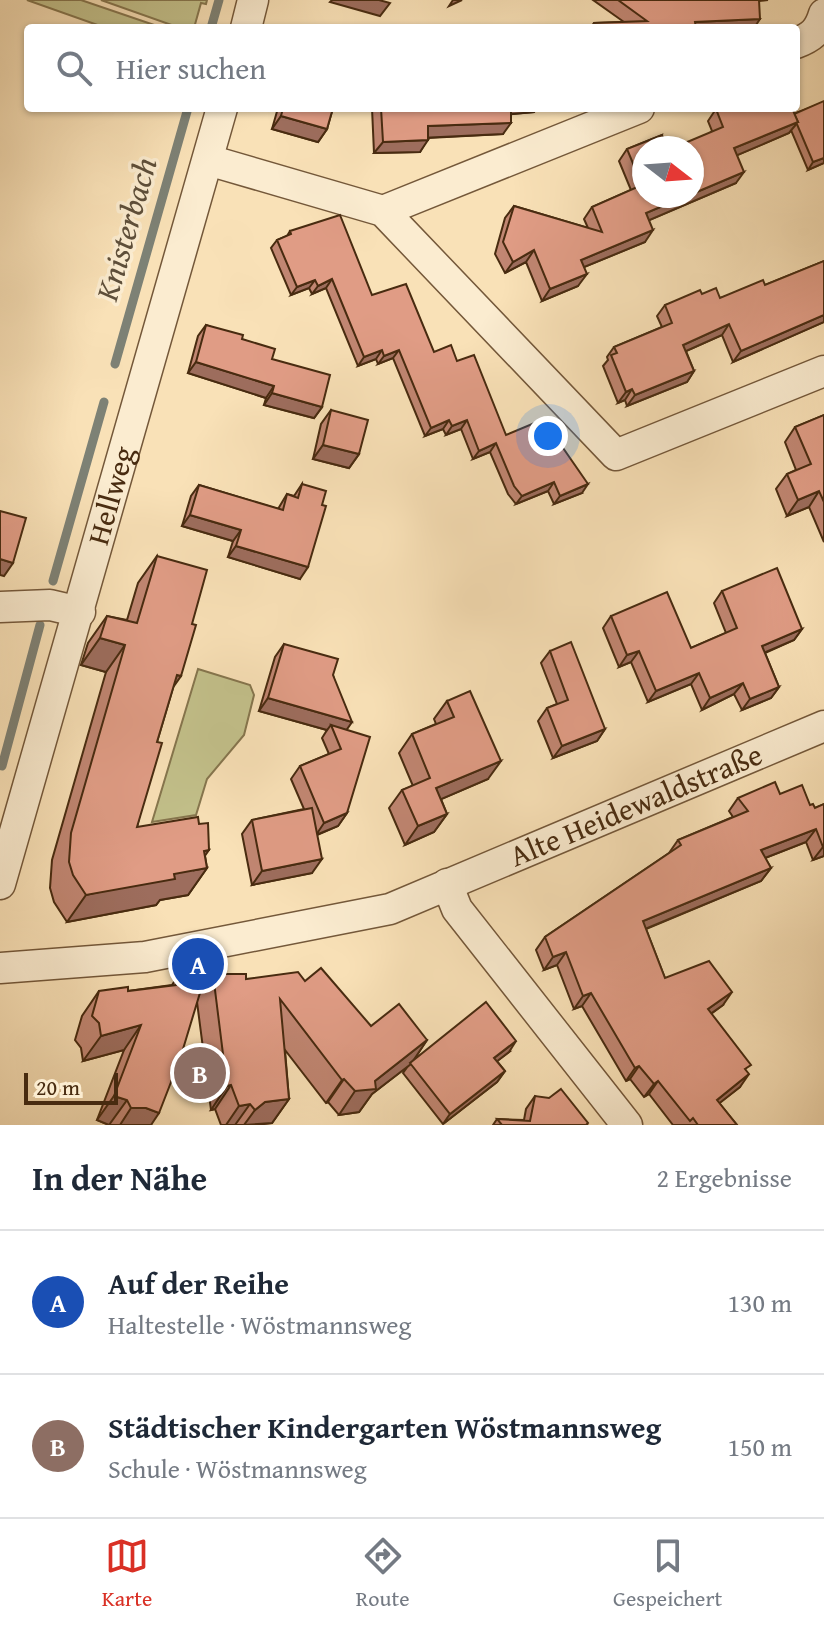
<!DOCTYPE html>
<html lang="de">
<head>
<meta charset="utf-8">
<style>
	body { margin:0; font-family:"Gentium Book Plus",serif; background:#f6f6f7; color:#1f2937 }
	.compass { position:absolute; left:632px; top:136px; width:72px; height:72px; border-radius:50%; background:#fff; box-shadow:0 2px 6px #0004; rotate:107deg }
	.scale { position:absolute; left:24px; bottom:20px; width:94px; box-sizing:border-box; padding-left:8px; border:4px solid #482b10; border-top:0; font-size:22px; line-height:28px; white-space:nowrap; color:#482b10; -webkit-text-stroke:6px #fbecd0; paint-order:stroke }
	.you { position:absolute; left:548px; top:436px; width:28px; height:28px; margin:-20px; border:6px solid #fff; border-radius:50%; background:#1a73e8; box-shadow:0 0 0 12px #1a73e833 }
	.badge { display:grid; place-items:center; width:52px; height:52px; border-radius:50%; background:#d93025; color:#fff; font-size:26px; font-weight:700 }
	.pin { position:absolute; translate:-50% -50%; border:4px solid #fff; box-shadow:0 2px 8px #0006 }
	.list { margin:0; padding:0; list-style:none }
	h2 { display:flex; justify-content:space-between; align-items:center; height:104px; margin:0; padding:0 32px; font-size:34px }
	h2 small { font-size:26px; font-weight:400; color:#747a83 }
	.list li { display:grid; grid-template-columns:52px 1fr auto; gap:24px; align-items:center; box-sizing:border-box; height:144px; padding:0 32px; border-top:2px solid #e0e1e3 }
	.list b { display:block; font-size:30px; white-space:nowrap }
	.list p { margin:0; font-size:26px; white-space:nowrap; color:#747a83 }
	.list em { font-size:26px; font-style:normal; color:#747a83 }
	.icon { flex:none; width:44px; height:44px; fill:none; stroke:currentColor; stroke-width:2; stroke-linecap:round; stroke-linejoin:round }
	.map { position:relative; flex:none; width:824px; height:1125px; overflow:hidden }
	.search { position:absolute; background:#fff; box-shadow:0 2px 6px #0004; left:24px; right:24px; top:24px; height:88px; display:flex; align-items:center; gap:20px; box-sizing:border-box; padding:0 28px; border-radius:8px; color:#747a83; font-size:30px }
	.sheet { height:392px; background:#fff }
	nav { display:flex; justify-content:space-around; align-items:center; box-sizing:border-box; height:112px; border-top:2px solid #e0e1e3; background:#fff; font-size:22px; color:#747a83 }
	nav a { display:grid; justify-items:center; gap:4px }
	nav .on { color:#d93025 }
	.map>svg:first-child { display:block }
</style>
</head>
<body>
<div class="map">
<svg width="824" height="1125" viewBox="0 0 824 1125">
	<rect width="100%" height="100%" fill="#f9e1b7"/>
	<filter id="stains"><feTurbulence type="fractalNoise" baseFrequency=".0025" numOctaves="4"/><feColorMatrix values="0 0 0 0 .2 0 0 0 0 .09 0 0 0 0 .02 0 0 0 .5 -.17"/></filter>
	<radialGradient id="worn" r=".72"><stop offset=".6" stop-color="#630" stop-opacity="0"/><stop offset="1" stop-color="#630" stop-opacity=".3"/></radialGradient>
	<g fill="#c3c18b" stroke="#86764e" stroke-width="2">
		<path d="M27 0H81L163 28H106Z"/>
		<path d="M101 0H207L206 4 201 3 194 28H180Z"/>
		<path d="M198 669 250 685 254 695 244 735 207 779 196 815 152 822Z"/>
	</g>
	<g fill="none" stroke-linecap="round" stroke-linejoin="round">
		<g stroke="#7d8175" stroke-width="9">
			<path d="M211 28 219 0"/>
			<path d="M115 364 188 108"/>
			<path d="M53 581 104 402"/>
			<path d="M2 766 40 625"/>
		</g>
		<defs>
			<g id="minor">
				<path d="M246 28 253 0"/>
				<path d="M796 43C812 37 819 31 824 14"/>
				<path d="M208 160 383 211 616 455 824 371"/>
				<path d="M383 211 639 108"/>
				<path d="M0 607 50 605 80 612"/>
				<path id="s1" d="M0 884 222 108"/>
				<path d="M447 884 457 909 627 1125"/>
				<path id="s2" d="M0 968 145 957 390 909 824 726"/>
			</g>
		</defs>
		<use href="#minor" stroke="#74583a" stroke-width="33"/>
		<use href="#minor" stroke="#fbecd0" stroke-width="30"/>
	</g>
	<g fill="#c18672" stroke="#482b10" stroke-width="2">
		<path d="M593 0H768L759 1 754 28H590L594 23 624 22Z"/>
		<path d="M824 102V163L808 170 791 130 789 133 737 155 736 183 649 220 645 242 584 267 578 286 542 301 526 262 505 273 495 254 505 218 514 206 588 228 584 219 592 207 631 190 619 161 627 149 662 135 644 196 712 131 708 121 716 109 794 114Z"/>
		<path d="M278 108H333L327 129 318 142 272 129Z"/>
		<path d="M372 108H537L534 112 511 114 503 134 428 138 420 152 374 153Z"/>
		<path d="M290 231 372 295 434 352 457 361 506 435 582 493 554 504 548 491 516 504 508 494 490 452 473 459 461 429 446 435 443 429 425 436 393 358 378 364 376 359 358 366 326 288 312 294 309 288 291 295 271 248 277 240 287 236Z"/>
		<path d="M824 261V322L733 362 722 335 686 351 694 371 687 382 627 406 625 400 618 403 603 366 608 360 607 357 614 347 662 327 657 316 665 305 702 294 720 298 765 285Z"/>
		<path d="M206 325 242 339 272 359 322 407 314 418 264 405 266 398 188 373 198 336Z"/>
		<path d="M331 410 359 454 349 468 313 459 321 424Z"/>
		<path d="M824 415V542L809 507 787 516 776 489 787 474 796 470 785 442 795 427Z"/>
		<path d="M302 484 300 579 228 557 233 541 182 526 191 496 199 485 278 509 287 494 294 496Z"/>
		<path d="M157 556 173 688 157 742 137 827 205 856 207 868 188 895 160 900 156 905 67 922 54 902 50 888 52 860 106 672 81 665 88 643 107 616 127 620 138 583Z"/>
		<path d="M722 591 802 629 794 640 765 653 779 687 771 698 742 710 734 694 702 710 691 684 648 702 631 662 619 667 603 628 611 616 691 648 726 633 714 603Z"/>
		<path d="M284 644 333 675 346 730 347 813 338 826 317 835 312 873 252 885 242 834 252 820 304 809 291 779 300 766 329 754 322 738 327 730 259 711 275 657Z"/>
		<path d="M550 651 605 729 597 741 553 758 538 721 547 708 557 704 541 663Z"/>
		<path d="M447 701 488 779 441 799 447 814 434 832 405 845 389 808 402 790 413 786 399 753 412 734 436 724 434 719Z"/>
		<path d="M780 794 810 805 815 808 824 804V856L813 860 806 842 765 858 771 868 761 881 646 929 665 978 723 1005 711 1014 746 1071 740 1087 719 1103 737 1125H673L649 1094 644 1097 630 1079 626 1081 582 1006 574 1009 557 965 544 970 536 950 545 937 669 853 678 840 733 817 729 811 738 798Z"/>
		<path d="M180 973 200 993 213 974 246 979 305 981 371 1026 427 1040 413 1061 509 1052 497 1061 505 1071 497 1082 443 1124 403 1073 408 1066 372 1094 359 1112 339 1115 328 1102 326 1103 285 1050 289 1099 272 1123 256 1125H221L215 1109 211 1110 197 1002 151 1125H109L97 1120 124 1050 83 1061 81 1048 75 1040 82 1016 99 991H128L172 985Z"/>
		<path d="M535 1096 587 1125H493L497 1119 524 1120 526 1109Z"/>
	</g>
	<g fill="#9d6d5d" stroke="#482b10" stroke-width="2">
		<path d="M332 0H379L390 3 380 16 330 2Z"/>
		<path d="M453 0H462L449 6Z"/>
		<path d="M760 19 754 28H691L695 22Z"/>
		<path d="M507 108H537L534 112 503 115Z"/>
		<path d="M281 116 327 129 318 142 272 129Z"/>
		<path d="M798 122 789 133 726 160 734 148Z"/>
		<path d="M511 123 503 134 420 138 428 126Z"/>
		<path d="M428 140 420 152 374 153 383 142Z"/>
		<path d="M824 158V163L808 170 813 162Z"/>
		<path d="M744 172 736 183 638 225 646 213 686 196H692V194Z"/>
		<path d="M653 230 645 242 572 272 581 260Z"/>
		<path d="M534 250 526 262 505 273 513 262Z"/>
		<path d="M587 274 578 286 542 301 550 289Z"/>
		<path d="M332 279 326 288 312 294 318 286Z"/>
		<path d="M315 280 309 288 291 295 297 287Z"/>
		<path d="M824 315V322L733 362 741 351Z"/>
		<path d="M729 324 722 335 675 356 683 345Z"/>
		<path d="M382 350 376 359 358 366 364 357Z"/>
		<path d="M399 350 393 358 378 364 384 356Z"/>
		<path d="M196 362 274 386 266 398 188 373Z"/>
		<path d="M694 371 687 382 627 406 635 395Z"/>
		<path d="M632 389 625 400 618 403 626 392Z"/>
		<path d="M272 393 322 407 314 418 264 405Z"/>
		<path d="M449 420 443 429 425 436 431 428Z"/>
		<path d="M467 420 461 429 446 435 452 426Z"/>
		<path d="M496 443 490 452 473 459 479 451Z"/>
		<path d="M323 445 359 454 349 468 313 459Z"/>
		<path d="M554 482 548 491 516 504 522 496Z"/>
		<path d="M588 484 582 493 554 504 560 496Z"/>
		<path d="M819 491 809 507 787 516 798 500Z"/>
		<path d="M190 515 241 530 233 541 182 526Z"/>
		<path d="M236 546 308 567 300 579 228 557Z"/>
		<path d="M0 559 13 563 4 576 0 575Z"/>
		<path d="M802 629 794 640 754 657 762 646Z"/>
		<path d="M100 638 125 645 106 672 81 665Z"/>
		<path d="M639 651 631 662 619 667 627 655Z"/>
		<path d="M699 673 691 684 648 702 656 691Z"/>
		<path d="M177 675 181 676 162 703Z"/>
		<path d="M743 683 734 694 702 710 710 698Z"/>
		<path d="M779 687 771 698 742 710 750 699Z"/>
		<path d="M268 698 352 722 343 735 331 725 327 730 259 711Z"/>
		<path d="M605 729 597 741 553 758 562 746Z"/>
		<path d="M501 761 488 779 423 807 436 788Z"/>
		<path d="M347 813 338 826 316 835 324 823Z"/>
		<path d="M447 814 434 832 405 845 418 826Z"/>
		<path d="M816 829 806 842 752 863 761 850Z"/>
		<path d="M823 847H824V856L813 860Z"/>
		<path d="M209 850 195 870 207 868 188 895 160 900 156 905 67 922 86 895 174 874 204 851Z"/>
		<path d="M322 859 312 873 252 885 262 871Z"/>
		<path d="M771 868 761 881 633 934 643 921Z"/>
		<path d="M566 952 557 965 544 970 553 957Z"/>
		<path d="M732 992 723 1005 699 1022 708 1009Z"/>
		<path d="M591 993 582 1006 574 1009 583 996Z"/>
		<path d="M141 1025 124 1050 83 1061 101 1036Z"/>
		<path d="M427 1040 411 1064 372 1094 359 1112 339 1115 355 1091 375 1081Z"/>
		<path d="M516 1041 509 1052 487 1069 494 1058Z"/>
		<path d="M639 1066 630 1079 626 1081 635 1068Z"/>
		<path d="M505 1071 497 1082 443 1124 450 1114Z"/>
		<path d="M749 1074 740 1087 707 1113 717 1100Z"/>
		<path d="M344 1079 328 1102 326 1103 342 1080Z"/>
		<path d="M658 1081 649 1094 644 1097 654 1084Z"/>
		<path d="M231 1085 215 1109 211 1110 227 1086Z"/>
		<path d="M114 1096 127 1100 109 1125 97 1120Z"/>
		<path d="M289 1099 272 1123 244 1125 255 1110 265 1102Z"/>
		<path d="M250 1104 235 1125H226L239 1106Z"/>
		<path d="M131 1108H146L159 1113 151 1125H120Z"/>
	</g>
	<g fill="#e09c85" stroke="#482b10" stroke-width="2">
		<path d="M618 0H759L760 19 695 22 696 28H594V23L647 21Z"/>
		<path d="M824 101V158L813 162 796 122H798L794 114Z"/>
		<path d="M283 108H333L327 129 281 116Z"/>
		<path d="M381 108H511V123L428 126V140L383 142Z"/>
		<path d="M719 108H792L798 122 734 148 744 172 692 194V148H673L723 127 716 109Z"/>
		<path d="M662 135 667 148H644V196H686L646 213 653 230 581 260 587 274 550 289 534 250 513 262 503 242 514 206 602 232 592 207 642 185 627 149Z"/>
		<path d="M340 215 372 295 406 284 434 352 451 345 457 361 474 355 506 435 544 419 545 421 549 420 561 445 588 484 560 496 554 482 522 496 514 486 496 443 479 451 467 420 452 426 449 420 431 428 399 350 384 356 382 350 364 357 332 279 318 286 315 280 297 287 277 240 291 234 290 231Z"/>
		<path d="M824 261V315L741 351 729 324 683 345 694 371 635 395 632 389 626 392 611 355 617 353 614 347 672 323 665 305 700 290 702 294 716 288 720 298 763 280 765 285Z"/>
		<path d="M206 325 243 335 242 339 275 349 272 359 330 375 322 407 272 393 274 386 196 362Z"/>
		<path d="M331 410 368 420 359 454 323 445Z"/>
		<path d="M824 415V502L819 491 798 500 787 474 811 464 795 427Z"/>
		<path d="M302 484 326 491 322 505 326 506 308 567 236 546 241 530 190 515 199 485 283 510 287 494 298 498Z"/>
		<path d="M0 511 26 518 13 563 0 559Z"/>
		<path d="M157 556 207 570 192 624 196 625 181 676 177 675 157 742 162 743 137 827 198 817 199 824 208 823 209 850 204 851 207 868 174 874 175 879 86 895 73 875 69 862 71 833 125 645 100 638 107 616 137 623Z"/>
		<path d="M777 568 802 629 762 646 779 687 750 699 743 683 710 698 699 673 656 691 639 651 627 655 611 616 667 592 691 648 737 628 722 591Z"/>
		<path d="M571 642 605 729 562 746 547 708 568 700 550 651Z"/>
		<path d="M284 644 338 659 333 675 352 722 268 698Z"/>
		<path d="M470 691 501 761 436 788 447 814 418 826 402 790 430 778 412 734 454 717 447 701Z"/>
		<path d="M331 725 370 737 347 813 324 823 300 766 341 749Z"/>
		<path d="M775 782 780 794 802 785 810 805 813 804 815 808 824 804V847H823L816 829 761 850 771 868 643 921 665 978 709 961 732 992 708 1009 751 1065 745 1069 749 1074 717 1100 737 1125H698L693 1118 690 1121 658 1081 654 1084 639 1066 635 1068 591 993 583 996 566 952 553 957 545 937 681 845 678 840 748 811 738 798Z"/>
		<path d="M312 808 322 859 262 871 252 820Z"/>
		<path d="M321 968 371 1026 399 1004 427 1040 375 1081 376 1089 355 1091 344 1079 342 1080 280 999 289 1099 265 1102 255 1110 250 1104 239 1106 231 1085 227 1086 213 974H246V979L298 972 305 981Z"/>
		<path d="M180 973H206L180 1059 159 1113 146 1108H131L127 1100 114 1096 141 1025 101 1036 99 1023 92 1016 99 991 128 987V991L176 985Z"/>
		<path d="M486 1002 516 1041 494 1058 505 1071 450 1114 410 1063Z"/>
		<path d="M561 1089 588 1123 586 1125H502L497 1119 530 1121 535 1096 549 1098Z"/>
	</g>
	<g text-anchor="middle" stroke-width="7" stroke-linejoin="round" paint-order="stroke">
		<g font-size="30" fill="#482b10" stroke="#fbecd0">
			<text dy="10" stroke="none"><textPath href="#s1" startOffset="404">Hellweg</textPath></text>
			<text dy="10" stroke="none"><textPath href="#s2" startOffset="662">Alte Heidewaldstraße</textPath></text>
		</g>
		<g font-size="32" font-style="italic" fill="#5e4f3a" stroke="#fbecd0">
			<text transform="translate(126 229) rotate(-74)" y="11">Knisterbach</text>
		</g>
	</g>
	<rect width="100%" height="100%" filter="url(#stains)"/>
	<rect width="100%" height="100%" fill="url(#worn)"/>
</svg>
<svg class="compass" viewBox="-18 -18 36 36"><path d="M0-13l5 13h-10z" fill="#e53935"/><path d="M0 13l5-13h-10z" fill="#747a83"/></svg>
<div class="scale">20 m</div>
<div class="you"></div>
<div class="pin badge" style="left:198px;top:964px;background:#1a4fb4">A</div>
<div class="pin badge" style="left:200px;top:1073px;background:#8d6e63">B</div>
<div class="search"><svg class="icon" aria-label="search" viewBox="0 0 24 24"><circle cx="10" cy="10" r="6"/><path d="M15 15l6 6"/></svg>Hier suchen</div>
</div>
<section class="sheet">
<h2>In der Nähe<small>2 Ergebnisse</small></h2>
<ul class="list">
<li><span class="badge" style="background:#1a4fb4">A</span><div><b>Auf der Reihe</b><p>Haltestelle · Wöstmannsweg</p></div><em>130 m</em></li>
<li><span class="badge" style="background:#8d6e63">B</span><div><b>Städtischer Kindergarten Wöstmannsweg</b><p>Schule · Wöstmannsweg</p></div><em>150 m</em></li>
</ul>
</section>
<nav>
<a class="on"><svg class="icon" aria-label="map" viewBox="0 0 24 24"><path d="M3 6l6-2 6 2 6-2v14l-6 2-6-2-6 2zM9 4v14M15 6v14"/></svg>Karte</a>
<a><svg class="icon" aria-label="directions" viewBox="0 0 24 24"><path d="M12 3l9 9-9 9-9-9zM9 14v-3h6M13 9l2 2-2 2"/></svg>Route</a>
<a><svg class="icon" aria-label="saved" viewBox="0 0 24 24"><path d="M7 4h10v16l-5-4-5 4z"/></svg>Gespeichert</a>
</nav>
</body>
</html>
